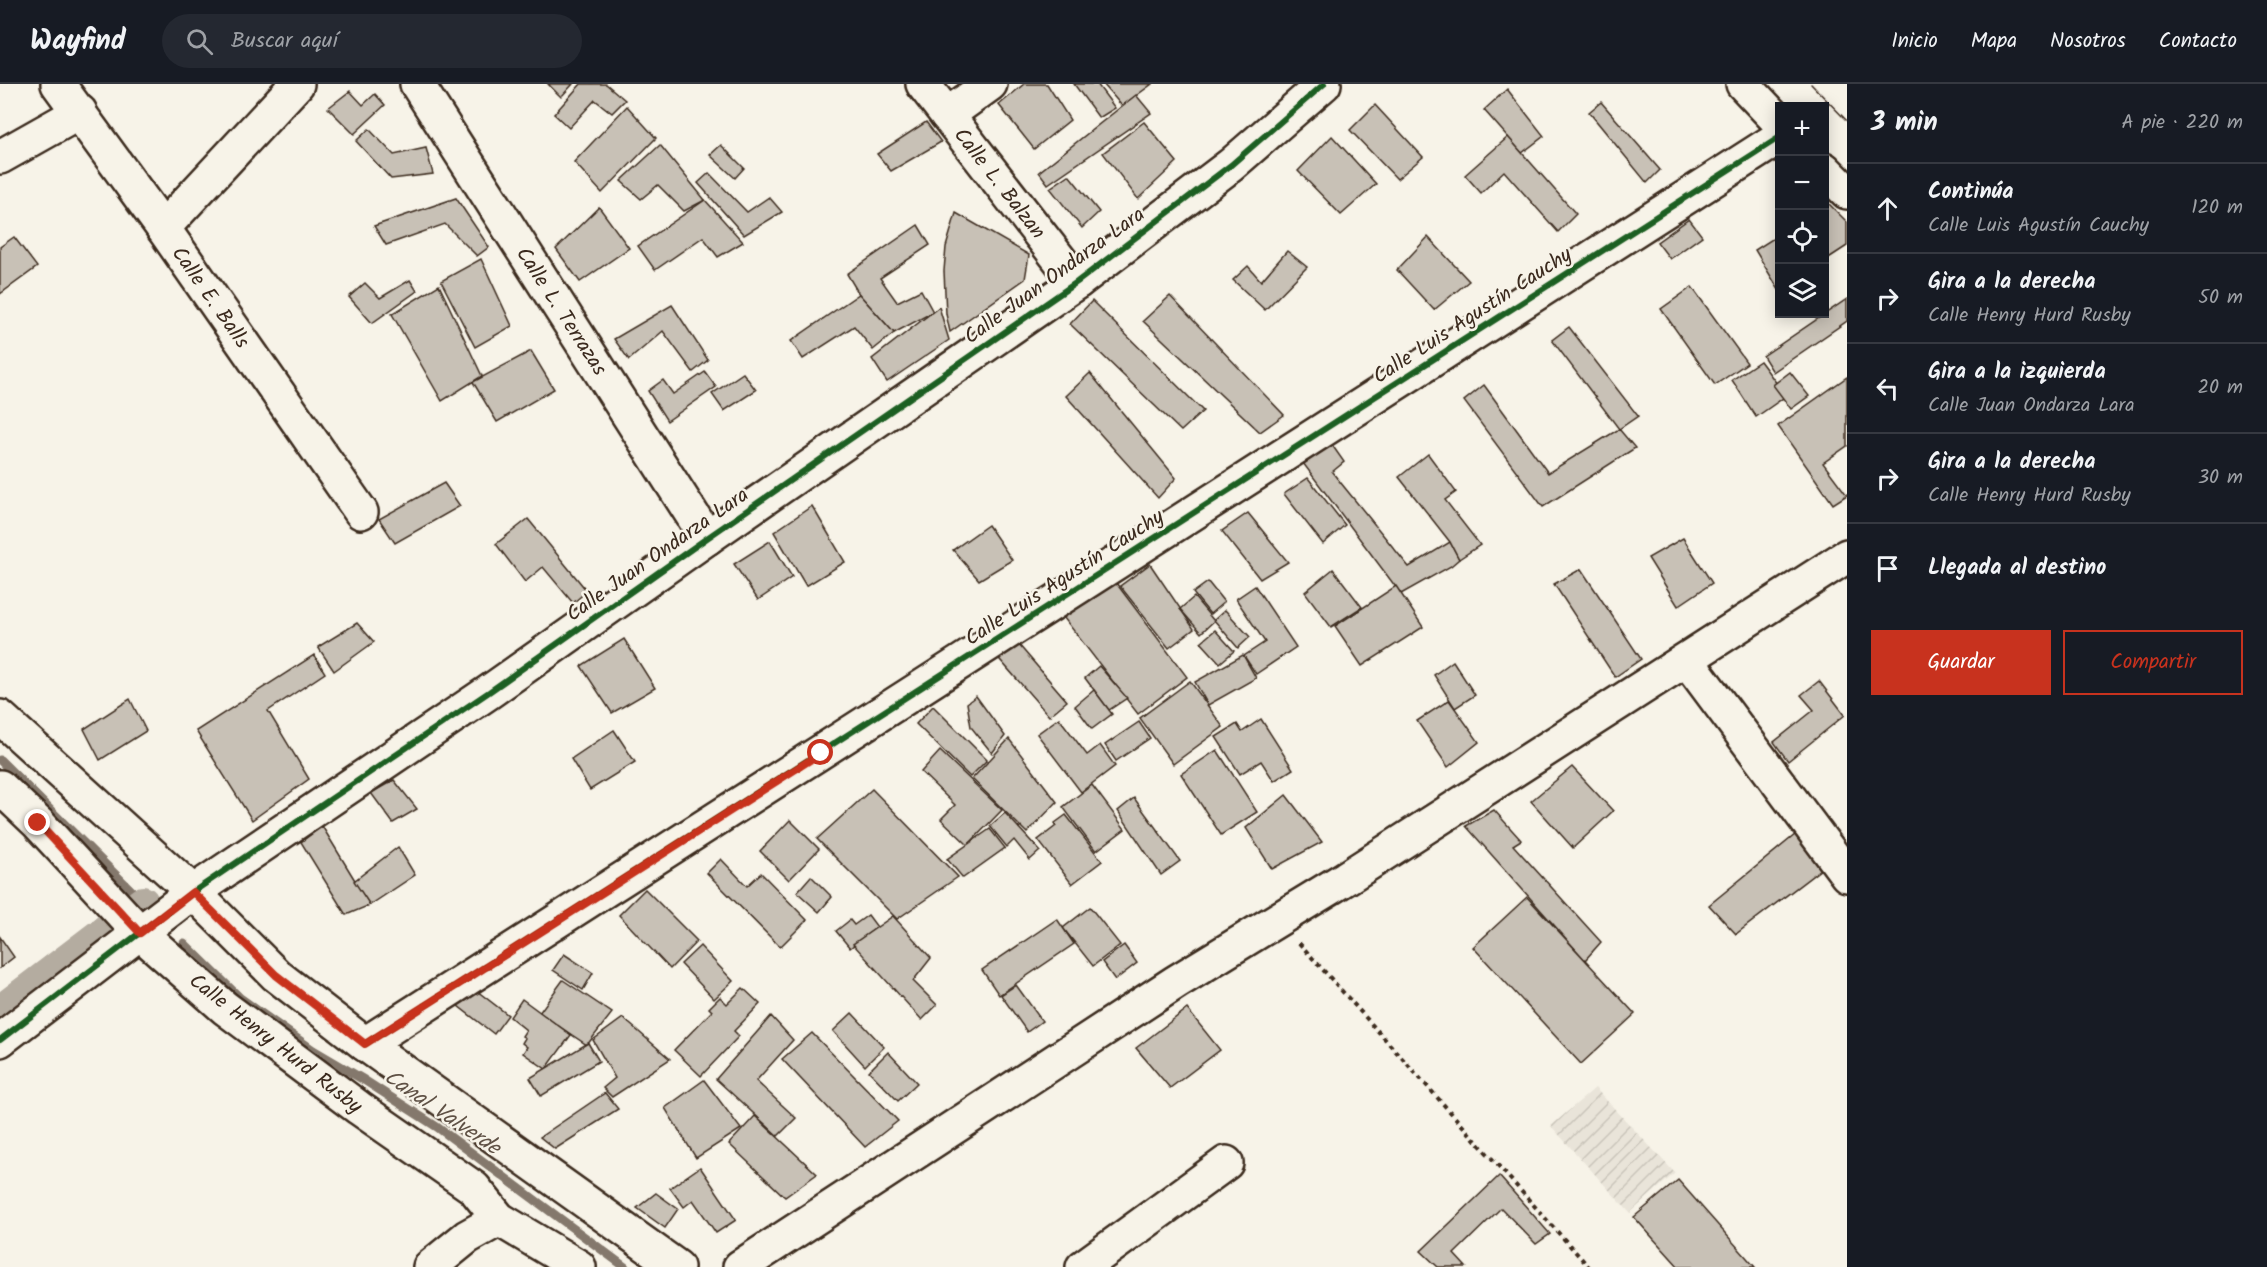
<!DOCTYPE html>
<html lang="es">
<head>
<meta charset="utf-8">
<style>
	body { margin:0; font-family:Kalam,sans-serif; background:#242831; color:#f1f3f6 }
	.controls { position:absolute; right:18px; top:18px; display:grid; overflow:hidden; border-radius:0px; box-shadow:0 3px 15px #0003 }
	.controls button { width:54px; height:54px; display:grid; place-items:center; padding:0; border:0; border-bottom:2px solid #363941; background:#171b24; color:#f1f3f6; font:30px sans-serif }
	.stop { position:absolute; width:18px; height:18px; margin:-14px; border:4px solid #c8321e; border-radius:50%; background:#fff }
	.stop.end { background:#c8321e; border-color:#fff; box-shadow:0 2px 6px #0008 }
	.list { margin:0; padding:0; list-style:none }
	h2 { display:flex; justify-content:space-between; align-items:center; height:78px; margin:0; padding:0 24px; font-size:26px }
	h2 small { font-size:20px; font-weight:400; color:#9ea1a6 }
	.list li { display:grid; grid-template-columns:39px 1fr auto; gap:18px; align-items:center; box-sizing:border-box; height:90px; padding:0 24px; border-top:2px solid #363941 }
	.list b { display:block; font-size:22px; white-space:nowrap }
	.list p { margin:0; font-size:20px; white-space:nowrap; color:#9ea1a6 }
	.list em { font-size:20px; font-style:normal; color:#9ea1a6 }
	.actions { display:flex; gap:12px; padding:18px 24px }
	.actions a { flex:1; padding:14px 0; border:2px solid #c8321e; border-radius:0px; text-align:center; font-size:21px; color:#c8321e }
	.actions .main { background:#c8321e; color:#fff }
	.icon { flex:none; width:33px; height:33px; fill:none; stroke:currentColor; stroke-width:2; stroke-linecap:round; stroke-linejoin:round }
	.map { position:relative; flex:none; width:1847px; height:1183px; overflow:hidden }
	header { display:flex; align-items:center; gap:36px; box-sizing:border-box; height:84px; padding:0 30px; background:#171b24; border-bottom:2px solid #363941 }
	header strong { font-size:28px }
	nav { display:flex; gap:33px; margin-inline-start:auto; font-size:21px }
	.search { width:420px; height:54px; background:#242831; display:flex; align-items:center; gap:15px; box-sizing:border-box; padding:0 21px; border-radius:33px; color:#9ea1a6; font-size:22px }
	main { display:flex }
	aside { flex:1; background:#171b24 }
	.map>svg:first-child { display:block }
</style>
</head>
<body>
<header>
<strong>Wayfind</strong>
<div class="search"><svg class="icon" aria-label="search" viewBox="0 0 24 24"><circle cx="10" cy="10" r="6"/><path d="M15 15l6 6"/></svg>Buscar aquí</div>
<nav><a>Inicio</a><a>Mapa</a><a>Nosotros</a><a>Contacto</a></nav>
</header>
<main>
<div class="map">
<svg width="1847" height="1183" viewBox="0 0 1847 1183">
	<defs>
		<pattern id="industrial-furrows" width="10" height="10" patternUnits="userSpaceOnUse" patternTransform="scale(1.5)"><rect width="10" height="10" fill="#e9e4d9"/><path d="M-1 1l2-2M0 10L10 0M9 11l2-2" fill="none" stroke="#c9c4ba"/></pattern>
	</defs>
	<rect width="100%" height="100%" fill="#f7f3e8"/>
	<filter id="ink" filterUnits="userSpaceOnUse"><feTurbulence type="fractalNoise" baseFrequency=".0167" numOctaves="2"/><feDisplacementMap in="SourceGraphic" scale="12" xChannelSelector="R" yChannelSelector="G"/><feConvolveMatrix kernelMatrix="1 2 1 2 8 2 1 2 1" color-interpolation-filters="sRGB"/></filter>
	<g filter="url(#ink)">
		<path fill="url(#industrial-furrows)" d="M1595 1004 1675 1089 1630 1129 1551 1042Z"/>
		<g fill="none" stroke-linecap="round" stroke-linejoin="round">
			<g stroke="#84786c" stroke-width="9">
				<path d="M0 676 143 818"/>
				<path d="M184 859 240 914 313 966 364 996 437 1043 625 1183"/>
			</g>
			<path stroke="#b4aca0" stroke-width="32" d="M0 927 143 818"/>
		</g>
		<g fill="#c8c1b6" stroke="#3b2a1e" stroke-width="1.5">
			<path d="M548 0H573L561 13Z"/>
			<path d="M581 0H606L625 16 612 29 595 16 569 44 554 30Z"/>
			<path d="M1024 0H1047L1070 36 1034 65 999 21Z"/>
			<path d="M1074 0H1097L1115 24 1099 34Z"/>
			<path d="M1103 0H1152L1122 22Z"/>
			<path d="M1507 5 1544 52 1522 69 1484 26Z"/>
			<path d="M350 7 363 21 375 10 385 21 354 50 328 24Z"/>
			<path d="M1136 11 1151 29 1048 100 1039 88Z"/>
			<path d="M1601 18 1660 86 1647 99 1589 28Z"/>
			<path d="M1375 21 1423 73 1397 95 1350 46Z"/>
			<path d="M627 22 656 54 602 109 574 78Z"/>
			<path d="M926 38 941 58 891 87 877 70Z"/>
			<path d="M1144 38 1177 78 1138 115 1103 69Z"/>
			<path d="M369 45 394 71 426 64 433 90 391 95 356 57Z"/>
			<path d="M1332 52 1376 100 1341 131 1298 87Z"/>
			<path d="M1508 53 1576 130 1558 148 1504 87 1481 109 1465 91Z"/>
			<path d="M660 61 705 116 684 127 658 101 641 115 621 97Z"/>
			<path d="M721 61 744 84 735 94 710 71Z"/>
			<path d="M709 89 747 128 769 113 782 128 744 151 698 99Z"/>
			<path d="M1069 91 1099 128 1082 144 1050 104Z"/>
			<path d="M456 114 489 163 477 172 445 140 386 161 374 142Z"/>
			<path d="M705 116 743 158 718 173 703 153 655 186 638 162Z"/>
			<path d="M1827 118 1847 138V162L1824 177V120Z"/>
			<path d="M599 123 629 164 580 198 556 165Z"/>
			<path d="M956 129 1029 171 1025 195 950 248 946 230 944 187 946 163Z"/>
			<path d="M1689 135 1702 152 1670 175 1657 158Z"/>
			<path d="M918 141 930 161 880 194 897 218 921 206 933 228 894 249 859 210 847 190Z"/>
			<path d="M1780 150V206H1779L1755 166Z"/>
			<path d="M14 153 37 183 0 210V163Z"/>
			<path d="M1428 153 1469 197 1434 226 1397 186Z"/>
			<path d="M1287 167 1307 183 1265 226 1233 196 1248 182 1261 197Z"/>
			<path d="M481 175 512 242 475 263 441 197Z"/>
			<path d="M410 196 417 207 372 239 349 213 365 199 380 214Z"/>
			<path d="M439 201 482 292 442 317 392 230Z"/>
			<path d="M1692 203 1747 279 1715 301 1661 225Z"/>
			<path d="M859 210 894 249 873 266 854 242 803 275 791 257Z"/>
			<path d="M1170 212 1284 331 1260 348 1143 237Z"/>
			<path d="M1847 215V237L1773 288 1763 272Z"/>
			<path d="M1092 217 1203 327 1181 347 1070 240Z"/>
			<path d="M672 221 708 276 693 288 663 247 629 276 614 255Z"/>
			<path d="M939 223 949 256 887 298 872 275Z"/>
			<path d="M1569 243 1638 332 1619 345 1552 256Z"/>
			<path d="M531 267 554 305 497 338 473 298Z"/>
			<path d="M1760 277 1786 312 1756 333 1732 296Z"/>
			<path d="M705 288 716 303 667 337 648 307 663 296 673 310Z"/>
			<path d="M1790 288 1809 312 1791 325 1773 301Z"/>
			<path d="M743 289 756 306 724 327 712 310Z"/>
			<path d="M1090 289 1176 394 1158 414 1066 312Z"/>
			<path d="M1847 293V362L1823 379 1847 411 1833 420 1778 342Z"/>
			<path d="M1484 301 1548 389 1619 345 1635 364 1543 423 1464 317Z"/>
			<path d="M1332 361 1344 378 1332 388 1409 483 1450 458 1459 475 1451 482 1401 510 1303 379Z"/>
			<path d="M1428 370 1456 408 1445 416 1480 461 1459 475 1450 458 1399 393Z"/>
			<path d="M1308 394 1345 441 1323 460 1284 410Z"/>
			<path d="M444 399 460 422 395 459 379 435Z"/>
			<path d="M812 422 845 478 806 502 774 448Z"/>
			<path d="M1248 429 1288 478 1260 495 1222 447Z"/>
			<path d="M528 435 587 507 573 519 543 483 525 498 496 460Z"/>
			<path d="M988 441 1012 476 979 496 953 466Z"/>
			<path d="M1683 454 1712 499 1678 522 1648 474Z"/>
			<path d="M770 457 792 493 758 516 734 480Z"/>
			<path d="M1150 480 1194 545 1169 564 1120 502Z"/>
			<path d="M1333 485 1362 523 1331 543 1305 508Z"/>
			<path d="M1581 485 1641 575 1615 593 1554 500Z"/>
			<path d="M1110 491 1187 593 1138 630 1060 529Z"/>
			<path d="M1208 498 1224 518 1210 530 1193 509Z"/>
			<path d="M1255 502 1296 563 1256 590 1244 572 1265 558 1236 515Z"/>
			<path d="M1396 502 1423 543 1362 582 1335 542Z"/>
			<path d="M1194 513 1214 537 1201 549 1180 525Z"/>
			<path d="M1225 526 1250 553 1238 564 1214 536Z"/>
			<path d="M357 539 374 558 334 587 318 563Z"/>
			<path d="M1215 546 1234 567 1220 579 1201 558Z"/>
			<path d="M1012 553 1067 617 1049 632 994 569Z"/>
			<path d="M624 555 655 604 612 629 581 582Z"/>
			<path d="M314 571 325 589 268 627 309 695 252 736 196 647Z"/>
			<path d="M1243 571 1256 594 1208 621 1195 598Z"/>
			<path d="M1453 577 1475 611 1455 624 1434 591Z"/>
			<path d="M1099 582 1127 614 1109 626 1085 594Z"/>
			<path d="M1190 597 1223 643 1173 680 1140 634Z"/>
			<path d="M1819 597 1845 631 1788 677 1774 658 1814 626 1801 611Z"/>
			<path d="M1094 606 1112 630 1092 645 1075 622Z"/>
			<path d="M976 612 1005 652 992 669 971 643 967 619Z"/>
			<path d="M130 615 146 647 100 676 84 645Z"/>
			<path d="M1449 616 1479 658 1448 683 1417 637Z"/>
			<path d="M933 622 987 676 970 693 916 640Z"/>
			<path d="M1059 634 1087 671 1100 661 1115 682 1081 708 1037 650Z"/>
			<path d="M1261 635 1293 685 1274 697 1261 677 1240 690 1216 653 1237 640 1242 648Z"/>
			<path d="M1139 638 1150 654 1116 677 1105 661Z"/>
			<path d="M614 646 635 678 590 706 571 675Z"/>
			<path d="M1009 655 1057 718 1027 749 972 695Z"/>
			<path d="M1217 666 1257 728 1221 751 1181 690Z"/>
			<path d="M940 667 1002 726 968 761 941 735 955 721 921 688Z"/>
			<path d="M1572 683 1613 727 1573 764 1531 717Z"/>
			<path d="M394 696 417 725 393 739 371 709Z"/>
			<path d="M1092 701 1125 745 1096 767 1063 723Z"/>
			<path d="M872 705 958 793 897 835 817 755Z"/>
			<path d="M1286 711 1322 758 1272 785 1246 744Z"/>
			<path d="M1134 714 1180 777 1161 791 1118 727Z"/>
			<path d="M1494 726 1521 756 1513 761 1601 858 1585 876 1466 742Z"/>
			<path d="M1005 729 1040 767 1030 776 1014 756 1007 763 990 742Z"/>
			<path d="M1066 731 1102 777 1072 800 1038 756 1056 742 1055 739Z"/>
			<path d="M790 736 819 765 789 796 760 767Z"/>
			<path d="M322 742 370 821 346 831 301 758Z"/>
			<path d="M990 745 1005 764 963 794 947 775Z"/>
			<path d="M1801 746 1825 782 1736 850 1709 821Z"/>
			<path d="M398 763 415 791 370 821 354 797Z"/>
			<path d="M721 775 747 802 761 789 807 836 780 863 707 789Z"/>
			<path d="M811 792 832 813 819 828 797 808Z"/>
			<path d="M645 805 697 857 670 885 619 831Z"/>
			<path d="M1527 813 1635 930 1581 980 1473 863Z"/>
			<path d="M1090 823 1120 861 1093 882 1063 844Z"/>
			<path d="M868 831 877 843 850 864 836 847 850 836 854 841Z"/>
			<path d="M893 832 931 874 913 897 937 921 922 936 853 860Z"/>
			<path d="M1057 835 1074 860 999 911 982 886Z"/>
			<path d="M0 853 14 873 0 884Z"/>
			<path d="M1124 861 1137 879 1115 896 1102 878Z"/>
			<path d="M700 862 733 897 714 915 681 880Z"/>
			<path d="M564 870 593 889 583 906 553 886Z"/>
			<path d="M563 896 612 929 587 961 539 929Z"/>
			<path d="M468 900 508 931 494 950 449 915Z"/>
			<path d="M1016 901 1042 937 1027 948 1001 911Z"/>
			<path d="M743 904 760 920 734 947 739 952 701 992 674 966 712 927 709 924 720 913 727 920Z"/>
			<path d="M522 915 571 951 546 985 523 969 527 963 522 959 525 954 522 952 526 946 510 933Z"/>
			<path d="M1187 925 1220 966 1170 1004 1136 964Z"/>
			<path d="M852 929 884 963 865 982 833 947Z"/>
			<path d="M771 932 793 956 756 997 796 1034 778 1052 716 995Z"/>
			<path d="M623 934 670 975 612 1013 603 1004 615 994 593 956Z"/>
			<path d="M812 949 898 1037 865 1063 782 975Z"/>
			<path d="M588 959 599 977 541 1012 530 994Z"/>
			<path d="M888 968 917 999 898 1017 869 987Z"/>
			<path d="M704 996 741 1045 696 1074 665 1024Z"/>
			<path d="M605 1009 618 1025 555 1065 540 1053Z"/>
			<path d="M755 1032 817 1090 785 1113 729 1060Z"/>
			<path d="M700 1083 736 1136 716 1149 693 1116 684 1123 670 1104Z"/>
			<path d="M1499 1092 1550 1150 1536 1160 1501 1124 1454 1170 1466 1183H1438L1421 1167Z"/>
			<path d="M1678 1096 1755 1183H1679L1634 1133Z"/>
			<path d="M656 1109 678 1125 665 1144 637 1124Z"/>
		</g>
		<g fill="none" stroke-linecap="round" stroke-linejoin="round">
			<defs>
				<g id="minor">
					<path d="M58 0 163 144 361 428"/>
					<path d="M417 0 707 454"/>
					<path d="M923 0 1077 198"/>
					<path d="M947 31 990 0"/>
					<path d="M0 73 80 28"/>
					<path d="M163 144 297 0"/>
					<path d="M1687 576 1847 791"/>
					<path d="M0 633 193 808 276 891 365 960 677 1183"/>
					<path d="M0 703 38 739 140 849 225 924 359 1024 474 1104 499 1135 579 1183"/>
					<path d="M0 956 193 808 489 608 707 454 1077 198 1231 81 1324 0"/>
					<path d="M365 960 1780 53"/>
					<path d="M430 1183 467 1153 499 1135"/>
					<path d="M740 1183 1176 898 1346 794 1847 472"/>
					<path d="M1083 1183 1226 1079"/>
				</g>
				<g id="major">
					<path d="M1743 0 1780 39"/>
					<path d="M1824 85 1847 108"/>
				</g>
			</defs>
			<use href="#minor" stroke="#3b2a1e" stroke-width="38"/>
			<use href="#major" stroke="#3b2a1e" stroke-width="38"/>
			<path stroke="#3b2a1e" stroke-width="4" stroke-dasharray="4.5 4.5" stroke-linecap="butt" d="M1299 859 1589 1183"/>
			<use href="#minor" stroke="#f7f3e8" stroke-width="33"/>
			<use href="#major" stroke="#f7f3e8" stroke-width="33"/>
			<path stroke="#3b2a1e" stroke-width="1.5" d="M1811 0 1847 37"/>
			<defs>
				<g id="cycleway">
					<path d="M0 956 193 808 489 608 707 454 1077 198 1231 81 1324 0"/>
					<path d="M365 960 1780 53"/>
				</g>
			</defs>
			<use href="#cycleway" stroke="#f7f3e8" stroke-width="10"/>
			<use href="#cycleway" stroke="#1b5e20" stroke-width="6"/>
		</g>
	</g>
	<g fill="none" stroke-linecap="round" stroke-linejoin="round" filter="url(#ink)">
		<path stroke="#c8321e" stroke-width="8" d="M38 739 140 849 193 808 276 891 365 960 821 669"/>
	</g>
	<g text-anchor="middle" stroke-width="5" stroke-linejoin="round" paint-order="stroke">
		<g font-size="21" fill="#3b2a1e" stroke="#f7f3e8">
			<text transform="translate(1000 99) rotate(52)" y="7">Calle L. Balzan</text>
			<text transform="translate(1054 191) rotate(-36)" y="7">Calle Juan Ondarza Lara</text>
			<text transform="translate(211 213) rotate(55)" y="7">Calle E. Balls</text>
			<text transform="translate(562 227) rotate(57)" y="7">Calle L. Terrazas</text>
			<text transform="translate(1472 231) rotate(-33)" y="7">Calle Luis Agustín Cauchy</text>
			<text transform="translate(657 470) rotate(-35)" y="7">Calle Juan Ondarza Lara</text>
			<text transform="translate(1064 493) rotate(-33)" y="7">Calle Luis Agustín Cauchy</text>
			<text transform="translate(276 959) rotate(38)" y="7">Calle Henry Hurd Rusby</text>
		</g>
		<g font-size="22" font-style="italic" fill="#5f5145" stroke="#f7f3e8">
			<text transform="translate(443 1027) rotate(34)" y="8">Canal Valverde</text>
		</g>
	</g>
</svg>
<div class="controls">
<button>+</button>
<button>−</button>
<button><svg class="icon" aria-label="locate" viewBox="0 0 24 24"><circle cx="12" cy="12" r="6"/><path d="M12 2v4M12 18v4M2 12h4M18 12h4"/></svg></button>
<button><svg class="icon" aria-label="layers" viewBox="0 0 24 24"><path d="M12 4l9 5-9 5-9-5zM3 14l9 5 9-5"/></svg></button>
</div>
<div class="stop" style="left:821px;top:669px"></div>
<div class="stop end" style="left:38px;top:739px"></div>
</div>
<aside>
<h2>3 min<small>A pie · 220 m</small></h2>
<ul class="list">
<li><svg class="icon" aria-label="ahead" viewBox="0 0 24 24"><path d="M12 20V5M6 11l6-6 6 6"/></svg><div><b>Continúa</b><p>Calle Luis Agustín Cauchy</p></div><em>120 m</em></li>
<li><svg class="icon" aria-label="right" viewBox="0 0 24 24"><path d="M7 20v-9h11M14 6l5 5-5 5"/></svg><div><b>Gira a la derecha</b><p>Calle Henry Hurd Rusby</p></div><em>50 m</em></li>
<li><svg class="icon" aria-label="left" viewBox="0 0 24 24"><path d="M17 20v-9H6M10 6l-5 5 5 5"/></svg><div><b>Gira a la izquierda</b><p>Calle Juan Ondarza Lara</p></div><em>20 m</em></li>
<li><svg class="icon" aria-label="right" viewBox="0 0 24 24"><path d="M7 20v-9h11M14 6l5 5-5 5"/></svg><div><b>Gira a la derecha</b><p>Calle Henry Hurd Rusby</p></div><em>30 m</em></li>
<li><svg class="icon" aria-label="arrive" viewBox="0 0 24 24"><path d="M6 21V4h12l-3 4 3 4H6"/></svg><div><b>Llegada al destino</b></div></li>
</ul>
<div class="actions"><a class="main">Guardar</a><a>Compartir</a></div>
</aside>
</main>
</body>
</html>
